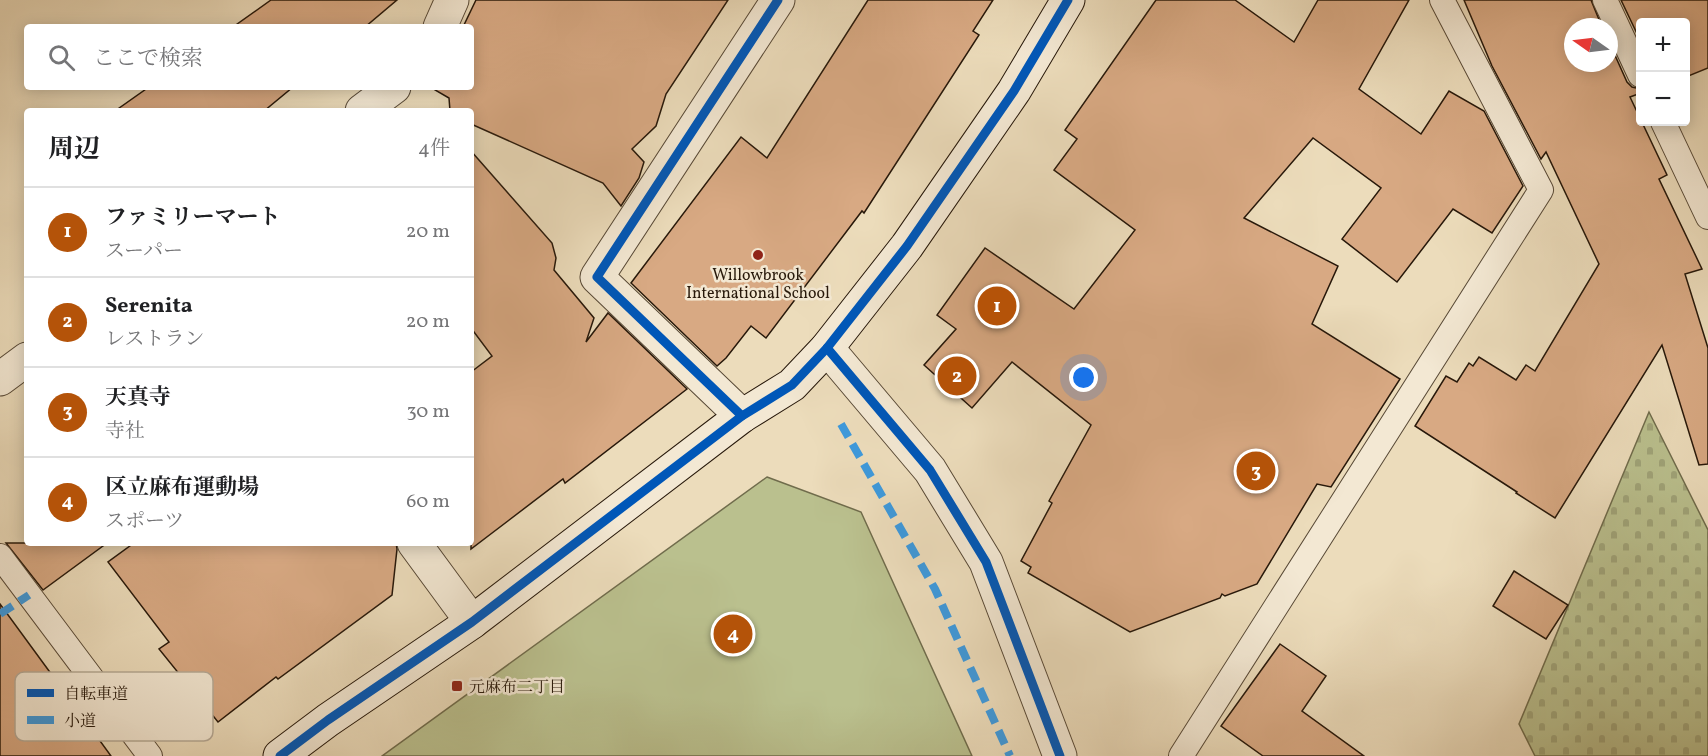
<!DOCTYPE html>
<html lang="ja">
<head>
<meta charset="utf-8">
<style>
	body { margin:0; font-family:Vollkorn,"Noto Serif JP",serif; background:#f6f6f6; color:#202124 }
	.controls { position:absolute; right:18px; top:18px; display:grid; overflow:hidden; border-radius:6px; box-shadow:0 3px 15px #0003 }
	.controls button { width:54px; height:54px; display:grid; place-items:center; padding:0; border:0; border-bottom:2px solid #e0e0e0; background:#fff; color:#202124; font:30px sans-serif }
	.compass { position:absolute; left:1564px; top:18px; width:54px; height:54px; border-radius:50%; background:#fff; box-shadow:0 3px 15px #0003; rotate:284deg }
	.you { position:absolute; left:1084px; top:378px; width:21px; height:21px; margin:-15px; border:4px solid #fff; border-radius:50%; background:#1a73e8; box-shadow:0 0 0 9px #1a73e833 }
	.badge { display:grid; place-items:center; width:39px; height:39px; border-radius:50%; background:#b45309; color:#fff; font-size:20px; font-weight:700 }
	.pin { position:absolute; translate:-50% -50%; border:3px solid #fff; box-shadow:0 2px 6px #0006 }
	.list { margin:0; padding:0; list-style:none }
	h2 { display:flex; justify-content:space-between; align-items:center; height:78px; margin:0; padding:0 24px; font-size:26px }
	h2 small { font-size:20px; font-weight:400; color:#757577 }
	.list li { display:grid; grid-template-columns:39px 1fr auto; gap:18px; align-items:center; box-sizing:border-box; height:90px; padding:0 24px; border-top:2px solid #e0e0e0 }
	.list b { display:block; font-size:22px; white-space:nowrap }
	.list p { margin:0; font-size:20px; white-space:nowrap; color:#757577 }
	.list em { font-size:20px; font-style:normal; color:#757577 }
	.icon { flex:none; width:33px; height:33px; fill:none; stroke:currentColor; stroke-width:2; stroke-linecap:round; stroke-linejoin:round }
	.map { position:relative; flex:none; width:1708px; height:756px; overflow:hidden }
	.search { position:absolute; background:#fff; box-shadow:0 3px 15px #0003; left:24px; top:24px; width:450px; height:66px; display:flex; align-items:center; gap:15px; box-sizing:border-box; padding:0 21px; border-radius:6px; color:#757577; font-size:22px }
	.panel { position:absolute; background:#fff; box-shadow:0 3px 15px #0003; left:24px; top:108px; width:450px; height:438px; border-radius:6px }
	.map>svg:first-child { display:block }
</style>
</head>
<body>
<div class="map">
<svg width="1708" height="756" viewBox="0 0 1708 756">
	<defs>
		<pattern id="cemetery-stones" width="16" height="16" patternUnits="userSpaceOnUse" patternTransform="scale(1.5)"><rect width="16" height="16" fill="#bac08e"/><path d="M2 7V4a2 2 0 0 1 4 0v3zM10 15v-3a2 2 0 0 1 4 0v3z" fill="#a0a479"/></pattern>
	</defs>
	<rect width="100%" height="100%" fill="#ecdcbb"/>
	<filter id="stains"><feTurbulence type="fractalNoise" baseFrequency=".00333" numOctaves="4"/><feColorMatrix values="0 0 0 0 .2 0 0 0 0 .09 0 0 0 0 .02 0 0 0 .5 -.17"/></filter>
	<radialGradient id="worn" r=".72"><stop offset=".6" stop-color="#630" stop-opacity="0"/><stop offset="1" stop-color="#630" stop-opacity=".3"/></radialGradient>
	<path fill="url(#cemetery-stones)" stroke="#706c4c" stroke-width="1.5" d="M1649 412 1708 530V756H1535L1519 724Z"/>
	<path fill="#bac08e" stroke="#706c4c" stroke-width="1.5" d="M767 477 861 512 972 756H382Z"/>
	<g fill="#d8a983" stroke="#27180a" stroke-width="1.5">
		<path d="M271 0H397L365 27H233Z"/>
		<path d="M476 0H728L666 94 656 126 632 149 644 162 639 178 621 206 603 183 471 124V111H450L449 98 435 90 436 87H471V27H463Z"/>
		<path d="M868 0H993L973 31 979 35 864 213 862 211 766 338 751 326 726 358 717 366 631 283 741 137 767 158Z"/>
		<path d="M1156 0H1235L1294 42 1318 0H1409L1359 89 1421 134 1449 91 1484 111 1523 186 1492 233 1453 209 1397 282 1342 239 1381 188 1313 138 1244 218 1338 266 1312 324 1400 379 1331 487 1317 484 1257 584 1225 596 1222 594 1220 598 1130 632 1028 573 1031 567 1021 561 1052 503 1049 501 1091 425 1012 362 972 408 924 365 956 329 937 315 985 248 1074 309 1135 230 1054 170 1077 139 1065 130Z"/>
		<path d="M1464 0H1591L1602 27H1573V63H1609V42L1627 82 1632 87 1641 89V93L1630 97 1667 175 1659 179 1702 269 1685 274 1708 348V464L1699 465 1662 345 1555 518 1516 493 1517 492 1415 426 1446 376 1457 382 1469 363 1473 366 1479 357 1516 380 1526 365 1535 371 1599 264 1546 152 1541 159 1492 66Z"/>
		<path d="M1621 0H1708V68L1686 77V22H1641V42Z"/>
		<path d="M149 87H293L264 111H115Z"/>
		<path d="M471 151 552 243 556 258 554 270 594 318 586 342 608 313 687 389 565 483 563 479 471 549V372L492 356 471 328Z"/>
		<path d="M6 543H107L43 590Z"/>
		<path d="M134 543H396L397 549 392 595 278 679 276 677 218 722 159 649 169 642 108 562Z"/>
		<path d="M1514 571 1568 605 1546 639 1493 606Z"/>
		<path d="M0 604 71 701 111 756H0Z"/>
		<path d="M1280 644 1326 676 1302 711 1364 756H1263L1221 726Z"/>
	</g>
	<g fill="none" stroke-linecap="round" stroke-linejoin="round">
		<defs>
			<g id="lane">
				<path d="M1605 0 1640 75"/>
				<path d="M1663 122 1708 217"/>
				<path d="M0 556 150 756"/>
				<path d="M1181 756 1541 190 1442 0"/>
			</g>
			<g id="street">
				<path d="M440 27 452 0"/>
				<path d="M362 111 394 87"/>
				<path d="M827 348 930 470 986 562 1060 756"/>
				<path d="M0 379 27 359"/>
				<path d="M742 416 597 277 778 0"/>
				<path d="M414 543 472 622"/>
			</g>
			<path id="secondary" d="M280 756 328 720 472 622 742 416 792 385 827 348 907 246 1014 91 1068 0"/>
		</defs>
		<use href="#lane" stroke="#584936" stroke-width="26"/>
		<use href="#street" stroke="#584936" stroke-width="35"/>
		<use href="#secondary" stroke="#27180a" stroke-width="35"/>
		<use href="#lane" stroke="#f3e8d3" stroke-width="24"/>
		<use href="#street" stroke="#f3e8d3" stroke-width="33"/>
		<use href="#secondary" stroke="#f3e8d3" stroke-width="33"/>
		<g stroke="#3d9ade" stroke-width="8" stroke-dasharray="15 8" stroke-linecap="butt">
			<path d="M841 424 935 589 1010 756"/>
			<path d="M0 614 29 595"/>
		</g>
		<defs>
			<g id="cycleway">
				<path d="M827 348 930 470 986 562 1060 756"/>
				<path d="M742 416 597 277 778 0"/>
				<path d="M280 756 328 720 472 622 742 416 792 385 827 348 907 246 1014 91 1068 0"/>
			</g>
		</defs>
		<use href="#cycleway" stroke="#f3e8d3" stroke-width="13"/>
		<use href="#cycleway" stroke="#0057b8" stroke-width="9"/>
	</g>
	<g fill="#8f2418" stroke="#f3e8d3" stroke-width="2">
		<circle cx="758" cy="255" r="6"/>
		<rect x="451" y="680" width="12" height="12" rx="3"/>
	</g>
	<g text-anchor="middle" stroke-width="5" stroke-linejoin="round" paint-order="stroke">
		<g font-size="16" fill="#27180a" stroke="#f3e8d3">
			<text x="758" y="280">Willowbrook<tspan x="758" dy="18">International School</tspan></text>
			<text x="469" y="692" text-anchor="start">元麻布二丁目</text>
		</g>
	</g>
	<rect x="15" y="672" width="198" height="69" rx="9" fill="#f3e8d3" stroke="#b6aa97" stroke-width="1.5"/>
	<rect x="27" y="689" width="27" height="8" fill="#0057b8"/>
	<rect x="27" y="716" width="27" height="8" fill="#3d9ade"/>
	<g font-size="16" fill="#27180a">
		<text x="64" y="699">自転車道</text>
		<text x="64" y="726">小道</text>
	</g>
	<rect width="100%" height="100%" filter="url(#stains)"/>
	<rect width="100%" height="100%" fill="url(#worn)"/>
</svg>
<div class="controls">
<button>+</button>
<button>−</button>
</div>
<svg class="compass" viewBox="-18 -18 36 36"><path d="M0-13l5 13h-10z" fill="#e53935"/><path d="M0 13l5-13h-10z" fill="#757577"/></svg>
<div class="you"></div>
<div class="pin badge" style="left:997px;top:306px">1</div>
<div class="pin badge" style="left:957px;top:376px">2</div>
<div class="pin badge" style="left:1256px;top:471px">3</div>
<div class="pin badge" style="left:733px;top:634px">4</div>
<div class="search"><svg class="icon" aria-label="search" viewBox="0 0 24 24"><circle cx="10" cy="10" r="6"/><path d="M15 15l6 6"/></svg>ここで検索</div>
<section class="panel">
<h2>周辺<small>4件</small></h2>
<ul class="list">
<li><span class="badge">1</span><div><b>ファミリーマート</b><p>スーパー</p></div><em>20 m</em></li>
<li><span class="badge">2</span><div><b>Serenita</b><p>レストラン</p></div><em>20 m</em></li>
<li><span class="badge">3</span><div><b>天真寺</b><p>寺社</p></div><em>30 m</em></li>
<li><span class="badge">4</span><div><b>区立麻布運動場</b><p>スポーツ</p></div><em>60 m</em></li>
</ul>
</section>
</div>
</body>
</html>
